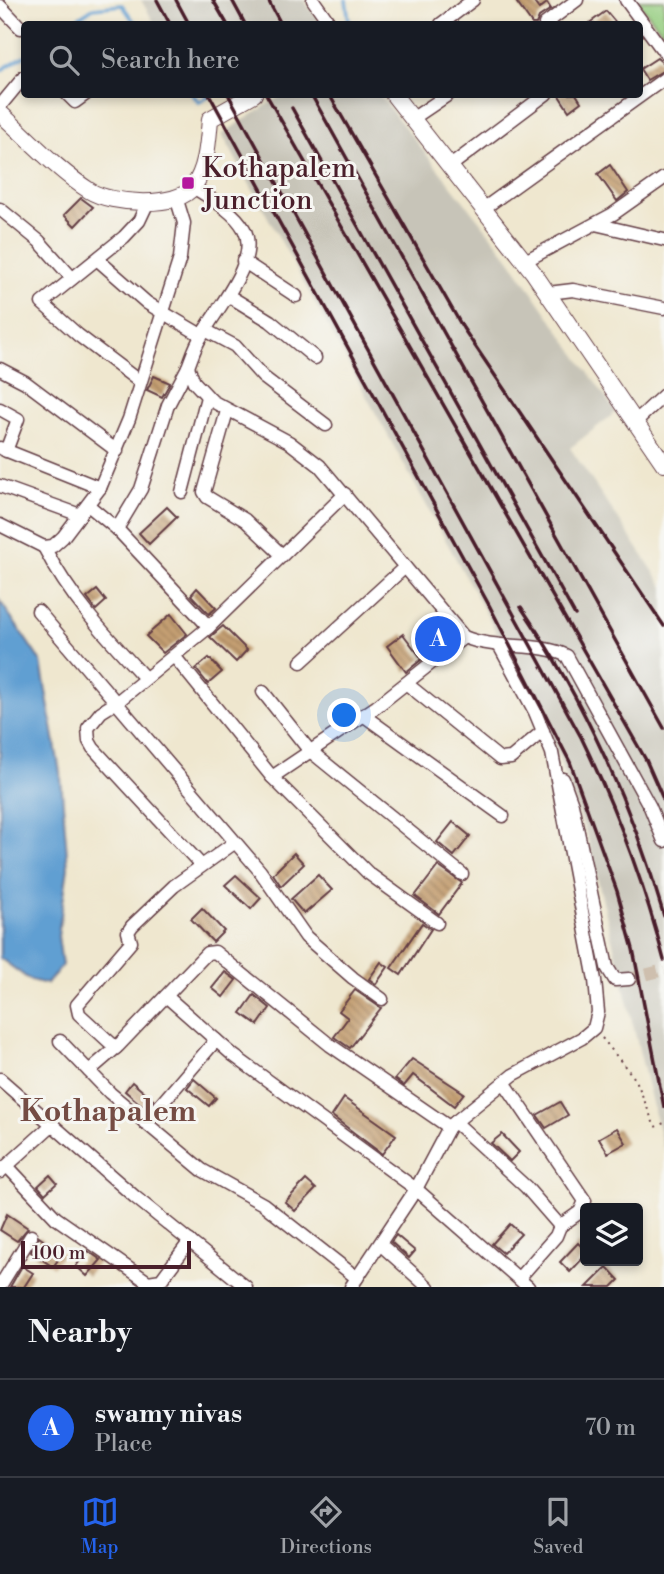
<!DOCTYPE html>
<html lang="en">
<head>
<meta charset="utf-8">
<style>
	body { margin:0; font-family:"Libre Bodoni",serif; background:#20242c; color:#f1f3f6 }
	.controls { position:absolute; right:21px; bottom:21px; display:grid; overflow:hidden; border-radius:7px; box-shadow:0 4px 10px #0003 }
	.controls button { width:63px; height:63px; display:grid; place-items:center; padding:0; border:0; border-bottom:2px solid #363941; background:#171b24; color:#f1f3f6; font:35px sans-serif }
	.scale { position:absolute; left:21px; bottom:18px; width:170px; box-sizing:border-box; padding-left:7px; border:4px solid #4a1f2b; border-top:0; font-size:19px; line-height:24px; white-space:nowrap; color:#4a1f2b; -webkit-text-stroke:5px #f6f6f2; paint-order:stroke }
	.you { position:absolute; left:345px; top:716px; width:24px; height:24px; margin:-18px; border:5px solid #fff; border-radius:50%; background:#1a73e8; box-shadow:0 0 0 10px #1a73e833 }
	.badge { display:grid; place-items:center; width:46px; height:46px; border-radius:50%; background:#2563eb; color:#fff; font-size:23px; font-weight:700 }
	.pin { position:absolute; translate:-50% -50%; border:4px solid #fff; box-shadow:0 2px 7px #0006 }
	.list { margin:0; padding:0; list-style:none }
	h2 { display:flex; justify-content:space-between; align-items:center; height:91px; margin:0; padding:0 28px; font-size:30px }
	h2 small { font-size:23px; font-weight:400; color:#9ea1a6 }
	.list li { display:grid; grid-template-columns:46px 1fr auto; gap:21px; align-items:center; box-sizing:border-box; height:98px; padding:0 28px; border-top:2px solid #363941 }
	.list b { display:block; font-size:26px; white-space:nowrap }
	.list p { margin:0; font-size:23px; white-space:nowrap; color:#9ea1a6 }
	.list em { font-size:23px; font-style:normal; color:#9ea1a6 }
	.icon { flex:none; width:38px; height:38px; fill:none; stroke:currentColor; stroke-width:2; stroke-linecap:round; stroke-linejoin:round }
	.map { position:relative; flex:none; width:664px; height:1287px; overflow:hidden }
	.search { position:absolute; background:#171b24; box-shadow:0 4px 10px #0003; left:21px; right:21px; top:21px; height:77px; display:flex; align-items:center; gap:18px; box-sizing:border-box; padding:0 24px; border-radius:7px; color:#9ea1a6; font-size:26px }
	.sheet { height:189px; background:#171b24 }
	nav { display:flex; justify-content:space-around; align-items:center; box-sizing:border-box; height:98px; border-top:2px solid #363941; background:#171b24; font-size:19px; color:#9ea1a6 }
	nav a { display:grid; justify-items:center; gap:4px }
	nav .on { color:#2563eb }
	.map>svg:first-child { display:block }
</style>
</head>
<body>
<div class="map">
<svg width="664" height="1287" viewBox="0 0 664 1287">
	<defs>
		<pattern id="building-back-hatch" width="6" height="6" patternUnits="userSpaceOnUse" patternTransform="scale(1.75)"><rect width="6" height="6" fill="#c49f72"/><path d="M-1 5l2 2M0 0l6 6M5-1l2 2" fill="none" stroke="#a1815e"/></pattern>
	</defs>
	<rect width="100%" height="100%" fill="#f6f6f2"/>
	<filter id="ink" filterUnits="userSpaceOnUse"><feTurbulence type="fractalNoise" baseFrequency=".0143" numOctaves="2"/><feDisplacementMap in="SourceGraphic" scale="14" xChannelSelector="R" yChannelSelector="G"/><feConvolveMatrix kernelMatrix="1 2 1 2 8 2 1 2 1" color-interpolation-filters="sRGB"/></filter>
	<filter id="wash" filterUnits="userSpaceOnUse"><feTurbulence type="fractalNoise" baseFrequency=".00686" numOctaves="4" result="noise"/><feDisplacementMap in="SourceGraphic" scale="28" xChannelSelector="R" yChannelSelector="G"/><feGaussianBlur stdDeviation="1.57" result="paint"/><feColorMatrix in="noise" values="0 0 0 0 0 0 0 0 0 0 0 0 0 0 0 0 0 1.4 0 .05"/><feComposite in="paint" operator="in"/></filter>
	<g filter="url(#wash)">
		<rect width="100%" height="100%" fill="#efe7cf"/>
		<g fill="#c7c4b8">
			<path d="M141 0H304L321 24H155Z"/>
			<path d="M283 95H379L505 253 616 412 570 448 664 587V1152L587 836 555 746 499 637 222 134Z"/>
		</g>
		<path fill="#96ce81" stroke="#707656" stroke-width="2" d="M637 0H664V34L640 4Z"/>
		<path fill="#609fd2" stroke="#555f7e" stroke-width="2" d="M0 601 41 662 61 778 68 868 58 936 62 965 47 984 30 980 0 958Z"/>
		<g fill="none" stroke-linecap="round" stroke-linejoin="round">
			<g stroke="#609fd2" stroke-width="3.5">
				<path d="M69 24 93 8 122 5 136 24"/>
				<path d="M343 24 349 21 346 0"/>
				<path d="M0 71 24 56"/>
				<path d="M192 94 199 102 213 94"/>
			</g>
		</g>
		<g id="blocks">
			<g fill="url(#building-back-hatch)">
				<path d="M522 0H532L539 9 547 3 551 9 539 17 536 24H532L517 3Z"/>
				<path d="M606 11 617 24H588Z"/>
				<path d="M657 58 664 64V70L647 80 640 69Z"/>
				<path d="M558 94H576L581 102 569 111Z"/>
				<path d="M610 165 628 192 617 201 598 174Z"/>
				<path d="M81 198 93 207 75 226 64 215Z"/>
				<path d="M154 376 170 383 162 397 147 390Z"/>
				<path d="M167 507 177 517 149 544 139 533Z"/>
				<path d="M197 588 216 608 209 614 191 595Z"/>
				<path d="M97 590 106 601 96 610 87 598Z"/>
				<path d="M171 614 187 634 163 653 146 636Z"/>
				<path d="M440 622 451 635 437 645 426 632Z"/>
				<path d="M223 626 247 650 236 662 210 637Z"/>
				<path d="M403 634 422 659 406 672 387 646Z"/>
				<path d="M209 658 222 672 208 684 196 669Z"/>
				<path d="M453 822 470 836 454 856 437 842Z"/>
				<path d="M294 853 304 864 281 886 273 874Z"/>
				<path d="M438 866 462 883 439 914 415 896Z"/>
				<path d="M236 875 261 898 251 909 225 885Z"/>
				<path d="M318 875 332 890 304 914 291 899Z"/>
				<path d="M202 908 224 931 213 942 191 919Z"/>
				<path d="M422 923 431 929 401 975 391 968Z"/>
				<path d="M381 962 388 967 376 984 369 979Z"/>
				<path d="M225 972 236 980 223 997 212 988Z"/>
				<path d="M355 990 381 1008 350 1048 334 1037 348 1018 339 1011Z"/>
				<path d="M254 995 270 1008 258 1025 241 1013Z"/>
				<path d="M412 1059 464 1093 454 1106 413 1075 404 1086 395 1079Z"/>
				<path d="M194 1079 216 1098 209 1106 187 1088Z"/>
				<path d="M132 1082 153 1100 146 1109 125 1091Z"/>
				<path d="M344 1098 396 1135 382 1154 332 1116Z"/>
				<path d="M560 1102 568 1115 546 1128 537 1115Z"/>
				<path d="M617 1128 626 1143 608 1153 599 1138Z"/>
				<path d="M502 1134 519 1152 510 1161 491 1143Z"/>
				<path d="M50 1175 57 1183 45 1194 38 1186Z"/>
				<path d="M306 1180 316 1189 295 1211 285 1202Z"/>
				<path d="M7 1214 28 1228 17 1241 0 1230Z"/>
				<path d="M510 1224 521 1234 503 1253 492 1244Z"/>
				<path d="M396 1235 415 1251 409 1258 391 1242Z"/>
				<path d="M39 1237 62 1254 53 1267 31 1252Z"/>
				<path d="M578 1243 585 1250V1256L570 1272 560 1262Z"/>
				<path d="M88 1251 101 1260 87 1276 76 1266Z"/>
				<path d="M22 1266 33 1273 24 1287H10Z"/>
				<path d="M607 1267 619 1280 612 1287H587Z"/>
			</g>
		</g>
	</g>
	<g filter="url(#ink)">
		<use href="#blocks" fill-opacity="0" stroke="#633d44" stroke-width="2"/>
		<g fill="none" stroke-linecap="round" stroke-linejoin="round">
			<path stroke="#cebfae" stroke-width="12" stroke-dasharray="12 6" stroke-linecap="butt" d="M629 979 664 970"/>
			<defs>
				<g id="minor">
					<path d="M313 0 330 24"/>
					<path d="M626 0 664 52"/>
					<path d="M0 6 21 28"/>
					<path d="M441 24 473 0"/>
					<path d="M545 24 577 0"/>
					<path d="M67 94 75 102 86 94"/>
					<path d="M0 106 24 77"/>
					<path d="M412 119 449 94"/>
					<path d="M449 167 546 94"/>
					<path d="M193 187C210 198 234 211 244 229 261 261 214 311 201 337 195 346 192 357 188 367L194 382 212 401 289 442 320 466 464 637C498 651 540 641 567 656L650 807 664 841"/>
					<path d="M0 209 39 241 72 278"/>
					<path d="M483 209 664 79"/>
					<path d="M595 224 664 240"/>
					<path d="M98 260 147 303 201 335"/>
					<path d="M243 261 296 296"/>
					<path d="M525 261 613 214 664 178"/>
					<path d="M548 293 573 290 664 308"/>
					<path d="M229 296 270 321 315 358"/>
					<path d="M205 330 235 346 263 377 326 425"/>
					<path d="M0 369 25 382 117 451"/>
					<path d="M140 382 78 335 42 303 124 237 139 221 148 202"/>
					<path d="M0 409 18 419 6 451"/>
					<path d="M227 411 204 492 207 497 245 520 282 555"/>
					<path d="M635 422 664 395"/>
					<path d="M0 448 100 488"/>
					<path d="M0 486 80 515"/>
					<path d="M182 492 207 397"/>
					<path d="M88 505 117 529 209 627"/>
					<path d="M0 525 44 547 53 546 63 537 100 488 129 419 180 258 184 223 176 197"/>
					<path d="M117 529 141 489 168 405 188 367"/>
					<path d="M44 547C70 598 106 636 145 678"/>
					<path d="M38 611 260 871 306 937 353 978 382 999"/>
					<path d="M174 656 272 777 368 873 437 923"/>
					<path d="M301 662 405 567"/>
					<path d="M407 684 500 759 511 758 543 731"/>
					<path d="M263 692 309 750 462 874"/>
					<path d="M363 715 503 816"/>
					<path d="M272 777 376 707 464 637"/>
					<path d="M563 779 572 804 607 967 615 980 629 979"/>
					<path d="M201 865 93 748 89 741 88 728 101 712 117 702 209 627 345 494"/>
					<path d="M166 996 233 1055 416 1189 528 1287"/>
					<path d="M60 1041 110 1093 202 1170 263 1204 357 1278"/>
					<path d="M116 1048 79 1014 77 1005 131 942 128 932 132 926 174 886 234 843"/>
					<path d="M89 1071 118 1046 207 953 215 952 330 1045 449 1127"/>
					<path d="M0 1079 135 1197 246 1287"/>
					<path d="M504 1082 585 1201 580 1212 560 1226"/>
					<path d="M455 1122 526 1187 560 1226 556 1236 519 1278"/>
					<path d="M145 1123 216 1040"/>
					<path d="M7 1166 56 1218 148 1282 161 1280 190 1241"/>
					<path d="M0 1172 53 1124"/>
					<path d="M380 1244 428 1287"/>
					<path d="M0 1286 31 1236"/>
					<path d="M351 1287 416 1189 449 1127 513 1075 582 1038 594 1028 598 1012 595 980 552 753 535 712 500 647"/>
				</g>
				<g id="major">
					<path d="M393 94 533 272 664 464"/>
					<path d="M0 113C29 139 57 170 90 191 111 204 176 209 193 187 207 169 208 141 210 119L254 94"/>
				</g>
			</defs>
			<use href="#minor" stroke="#633d44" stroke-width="15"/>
			<use href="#major" stroke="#633d44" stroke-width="18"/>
			<path stroke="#633d44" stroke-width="2" stroke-dasharray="2 5" stroke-linecap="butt" d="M602 1038 636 1080 655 1127 664 1123"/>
			<use href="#minor" stroke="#fff" stroke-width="12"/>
			<use href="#major" stroke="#fff" stroke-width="16"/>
			<g stroke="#4a1f2b" stroke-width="3.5">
				<path d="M157 0 170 24"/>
				<path d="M176 0 189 24"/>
				<path d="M213 0 227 24"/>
				<path d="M232 0 245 24"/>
				<path d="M268 0 281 24"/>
				<path d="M209 94 489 605 570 762 617 891 633 949 664 1107"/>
				<path d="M228 94 581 737C616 809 644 882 664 960"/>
				<path d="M266 94 646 760 664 801"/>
				<path d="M311 94 664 728"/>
				<path d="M329 94 463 328 664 626"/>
				<path d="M292 108 575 615"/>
				<path d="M521 607C584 700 633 809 664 916"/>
			</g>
		</g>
	</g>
	<rect fill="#b5179e" stroke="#f6f6f2" stroke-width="2.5" x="181" y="176" width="14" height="14" rx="3.5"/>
	<g text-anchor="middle" stroke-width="6" stroke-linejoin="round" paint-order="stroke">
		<g font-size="28" fill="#4a1f2b" stroke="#f6f6f2" text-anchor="start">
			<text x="202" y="177">Kothapalem<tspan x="202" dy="32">Junction</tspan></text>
		</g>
		<g font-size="30" font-weight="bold" fill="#754c44" stroke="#f6f6f2">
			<text x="108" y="1121">Kothapalem</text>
		</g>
	</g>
</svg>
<div class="controls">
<button><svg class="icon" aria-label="layers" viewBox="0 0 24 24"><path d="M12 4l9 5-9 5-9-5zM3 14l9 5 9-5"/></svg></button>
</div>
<div class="scale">100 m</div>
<div class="you"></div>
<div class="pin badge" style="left:438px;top:639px">A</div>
<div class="search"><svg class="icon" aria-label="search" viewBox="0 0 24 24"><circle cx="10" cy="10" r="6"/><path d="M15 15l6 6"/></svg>Search here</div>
</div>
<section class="sheet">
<h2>Nearby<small></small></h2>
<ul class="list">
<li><span class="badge">A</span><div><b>swamy nivas</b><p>Place</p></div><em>70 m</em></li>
</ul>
</section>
<nav>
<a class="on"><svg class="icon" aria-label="map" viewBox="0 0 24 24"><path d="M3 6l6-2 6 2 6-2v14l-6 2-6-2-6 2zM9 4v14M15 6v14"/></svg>Map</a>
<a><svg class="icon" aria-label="directions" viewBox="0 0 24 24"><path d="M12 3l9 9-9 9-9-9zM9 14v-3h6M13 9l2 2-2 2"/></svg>Directions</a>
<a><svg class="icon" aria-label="saved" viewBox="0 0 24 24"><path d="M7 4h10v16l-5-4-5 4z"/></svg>Saved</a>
</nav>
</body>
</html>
